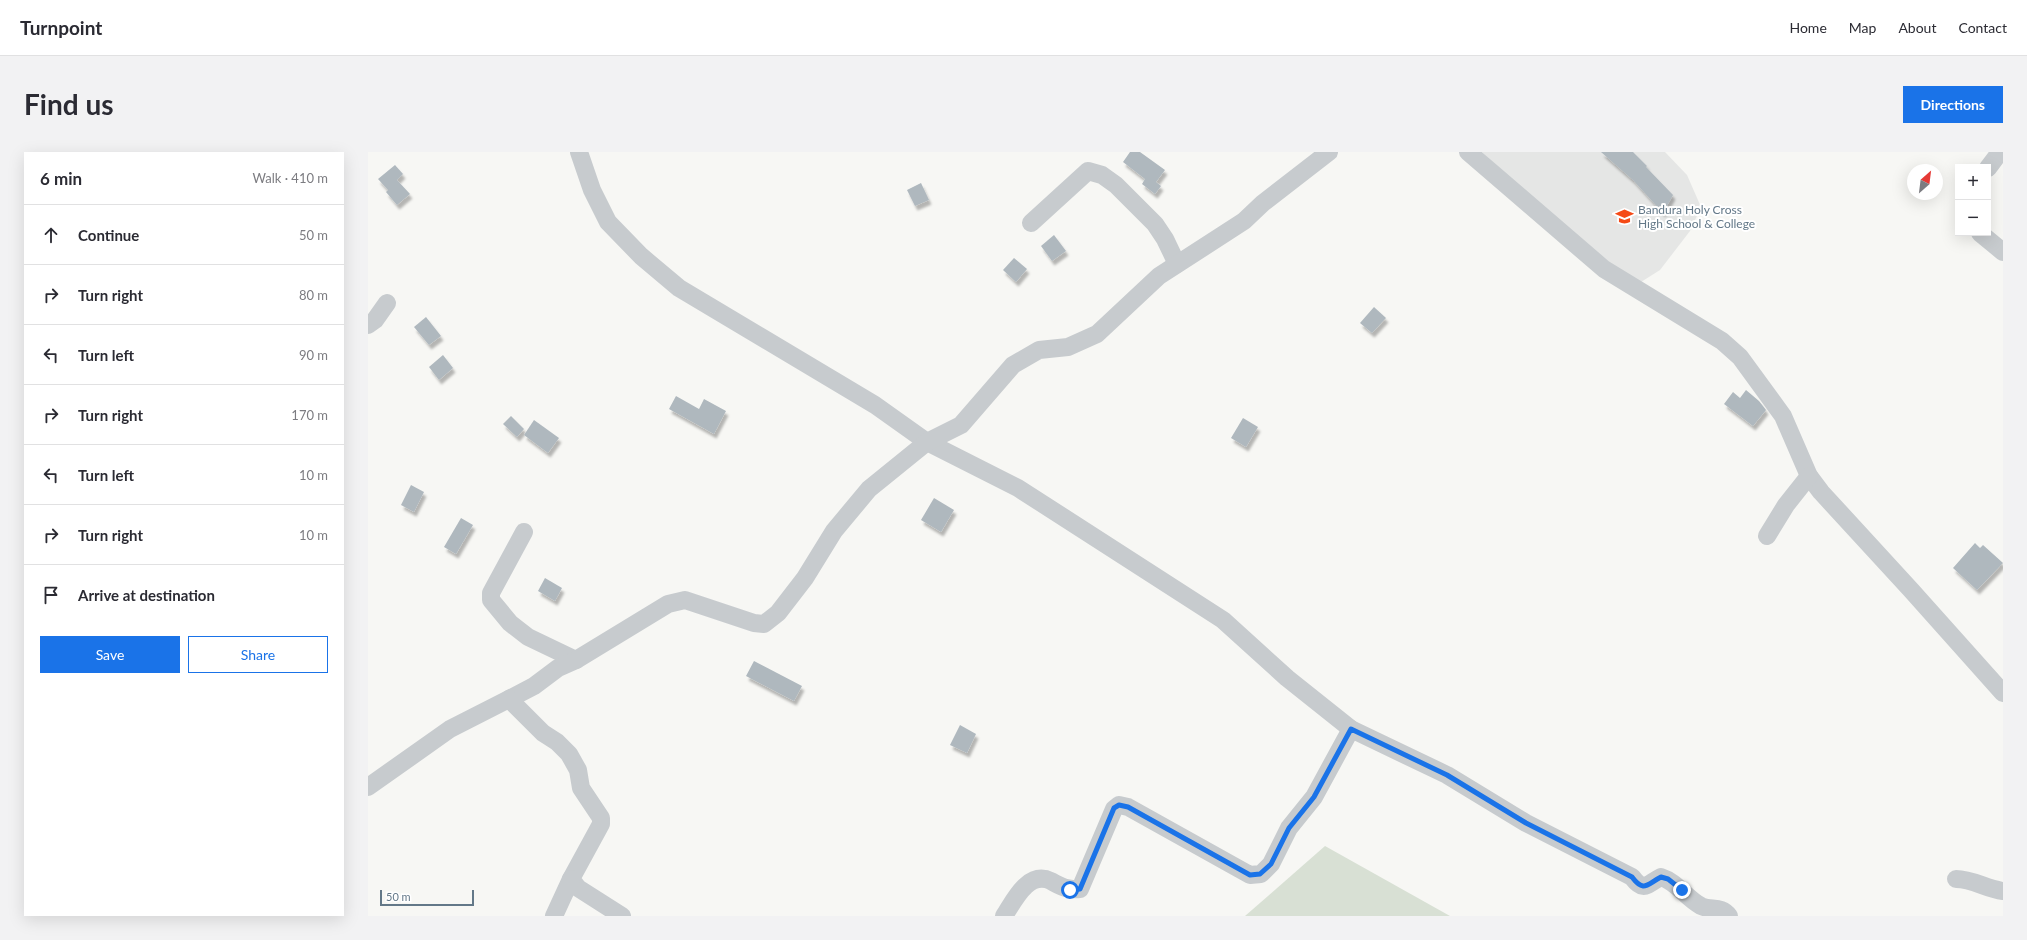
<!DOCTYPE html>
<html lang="en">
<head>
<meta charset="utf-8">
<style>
	body { margin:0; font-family:Lato,sans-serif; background:#f2f2f3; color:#2b2b33 }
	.controls { position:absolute; right:12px; top:12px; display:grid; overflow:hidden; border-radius:0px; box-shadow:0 4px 16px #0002 }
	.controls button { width:36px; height:36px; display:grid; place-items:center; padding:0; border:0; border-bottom:1px solid #e1e1e2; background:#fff; color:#2b2b33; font:20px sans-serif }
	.compass { position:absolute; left:1539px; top:12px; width:36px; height:36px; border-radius:50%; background:#fff; box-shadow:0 4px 16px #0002; rotate:28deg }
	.scale { position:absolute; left:12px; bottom:10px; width:94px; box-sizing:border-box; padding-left:4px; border:2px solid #637888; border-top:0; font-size:11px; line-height:14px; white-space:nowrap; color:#637888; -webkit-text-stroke:3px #fff; paint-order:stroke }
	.stop { position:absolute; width:12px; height:12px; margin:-9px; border:3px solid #1a73e8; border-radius:50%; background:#fff }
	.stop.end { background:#1a73e8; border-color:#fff; box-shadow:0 1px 4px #0008 }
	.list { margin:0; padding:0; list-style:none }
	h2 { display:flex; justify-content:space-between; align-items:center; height:52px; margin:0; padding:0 16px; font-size:17px }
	h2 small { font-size:13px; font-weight:400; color:#7c7c81 }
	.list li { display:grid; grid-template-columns:26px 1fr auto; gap:12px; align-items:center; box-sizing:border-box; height:60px; padding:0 16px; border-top:1px solid #e1e1e2 }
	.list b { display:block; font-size:15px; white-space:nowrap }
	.list em { font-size:13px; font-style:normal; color:#7c7c81 }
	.actions { display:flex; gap:8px; padding:12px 16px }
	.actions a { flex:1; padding:9px 0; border:1px solid #1a73e8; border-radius:0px; text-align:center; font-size:14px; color:#1a73e8 }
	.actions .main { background:#1a73e8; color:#fff }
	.icon { flex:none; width:22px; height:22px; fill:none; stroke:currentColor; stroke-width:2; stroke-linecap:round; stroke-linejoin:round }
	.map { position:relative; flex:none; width:1635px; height:764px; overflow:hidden; border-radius:0px }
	header { display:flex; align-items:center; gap:24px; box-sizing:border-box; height:56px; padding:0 20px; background:#fff; border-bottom:1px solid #e1e1e2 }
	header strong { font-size:19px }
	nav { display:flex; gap:22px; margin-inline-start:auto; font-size:14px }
	.intro { display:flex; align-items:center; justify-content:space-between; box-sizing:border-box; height:96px; padding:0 24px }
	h1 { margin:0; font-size:28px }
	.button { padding:10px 18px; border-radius:0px; background:#1a73e8; color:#fff; font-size:14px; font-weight:700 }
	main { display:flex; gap:24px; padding:0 24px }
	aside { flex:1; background:#fff; border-radius:0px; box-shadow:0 4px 16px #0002 }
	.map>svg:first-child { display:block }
</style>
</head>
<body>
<header>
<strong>Turnpoint</strong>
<nav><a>Home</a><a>Map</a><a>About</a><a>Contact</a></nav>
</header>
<div class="intro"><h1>Find us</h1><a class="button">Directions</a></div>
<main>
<aside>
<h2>6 min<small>Walk · 410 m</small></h2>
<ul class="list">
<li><svg class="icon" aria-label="ahead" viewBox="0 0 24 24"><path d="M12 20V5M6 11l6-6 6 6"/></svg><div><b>Continue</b></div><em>50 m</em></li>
<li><svg class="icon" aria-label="right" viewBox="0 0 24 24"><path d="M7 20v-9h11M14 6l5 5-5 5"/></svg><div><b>Turn right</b></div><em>80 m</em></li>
<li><svg class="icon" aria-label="left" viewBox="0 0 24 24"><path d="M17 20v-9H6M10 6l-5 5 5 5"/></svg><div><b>Turn left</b></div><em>90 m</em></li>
<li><svg class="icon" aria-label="right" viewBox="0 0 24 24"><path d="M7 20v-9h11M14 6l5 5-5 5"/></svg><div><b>Turn right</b></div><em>170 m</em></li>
<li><svg class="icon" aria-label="left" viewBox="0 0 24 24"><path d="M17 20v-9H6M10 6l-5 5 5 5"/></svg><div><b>Turn left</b></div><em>10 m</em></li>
<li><svg class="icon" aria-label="right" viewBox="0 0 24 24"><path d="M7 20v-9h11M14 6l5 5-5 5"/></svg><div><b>Turn right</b></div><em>10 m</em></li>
<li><svg class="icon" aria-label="arrive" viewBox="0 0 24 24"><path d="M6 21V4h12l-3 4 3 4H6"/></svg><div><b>Arrive at destination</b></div></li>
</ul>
<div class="actions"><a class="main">Save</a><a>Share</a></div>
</aside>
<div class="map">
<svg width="1635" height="764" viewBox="0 0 1635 764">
	<defs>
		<filter id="shadow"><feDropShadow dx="2.5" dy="4.5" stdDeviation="1" flood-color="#0004"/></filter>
	</defs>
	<rect width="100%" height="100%" fill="#f7f7f4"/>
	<path fill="#e5e6e5" d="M1114 0H1297L1319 23 1333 55 1322 79 1292 118 1273 130 1247 124Z"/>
	<path fill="#d8e0d4" d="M957 694 1082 764H877Z"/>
	<g fill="#afb8be" filter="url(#shadow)">
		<path d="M762 0H772L797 18 788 30 793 34 787 42 774 32 777 27 755 10Z"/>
		<path d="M1233 0H1265L1279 14 1278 15 1305 43 1295 61 1265 28Z"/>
		<path d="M27 13 35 22 29 28 42 42 29 53 18 40 20 38 10 27Z"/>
		<path d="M553 31 561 48 547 54 539 38Z"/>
		<path d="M686 83 698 99 684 109 673 94Z"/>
		<path d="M646 106 659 117 648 130 635 118Z"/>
		<path d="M1006 155 1018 166 1004 181 992 171Z"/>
		<path d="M58 165 73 184 61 193 46 175Z"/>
		<path d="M75 203 85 216 71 228 61 215Z"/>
		<path d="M1378 238 1391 249 1398 258 1385 274 1356 252 1365 240 1372 246Z"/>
		<path d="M308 244 331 257 336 247 358 259 346 282 301 257Z"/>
		<path d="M143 264 156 277 149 285 135 272Z"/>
		<path d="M875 266 890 275 878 295 863 286Z"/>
		<path d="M166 268 191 286 180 301 156 283Z"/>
		<path d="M43 333 56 340 46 360 33 353Z"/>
		<path d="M566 346 586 358 573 380 553 368Z"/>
		<path d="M93 366 105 373 88 402 76 395Z"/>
		<path d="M1607 391 1612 396 1615 393 1635 411 1609 438 1585 416Z"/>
		<path d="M177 426 194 436 187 449 170 439Z"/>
		<path d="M386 509 434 534 426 549 378 524Z"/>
		<path d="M592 573 608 582 599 601 582 593Z"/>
	</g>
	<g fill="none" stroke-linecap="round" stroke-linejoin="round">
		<g stroke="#c7cbce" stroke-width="18">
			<path d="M211 0 224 38 240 70 273 104 311 136 507 253 559 290 650 336 855 468 919 526 983 577 1079 623 1158 671 1264 725C1276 741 1279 732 1293 725 1309 730 1318 746 1333 754 1343 759 1353 753 1361 764"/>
			<path d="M1100 0 1236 117 1354 189 1372 205 1415 264 1441 324 1453 340 1543 438 1635 541"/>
			<path d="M1620 16 1632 0"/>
			<path d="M663 71 720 19 734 23 748 33 787 72 797 87 809 112"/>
			<path d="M1612 81 1635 100"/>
			<path d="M0 173 7 168 19 151"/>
			<path d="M156 380 123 441V448L142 471 160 485 208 508"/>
			<path d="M1399 384 1418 353 1441 324"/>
			<path d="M141 547 166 534 190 516 208 508 300 452 317 448 386 471 396 472 410 461 437 426 466 379 501 337 559 290 593 273 645 213 671 198 700 195 729 182 791 124 876 69 895 51 961 0"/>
			<path d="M0 635 82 577 141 547 175 581 189 590 201 602 210 618 213 636 233 666V672L203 727 210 736 254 764"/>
			<path d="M1588 727C1605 727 1618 737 1635 739"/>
			<path d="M186 764 203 727"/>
			<path d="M636 764C646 749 660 718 683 729 693 735 700 738 712 737L746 657 751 653 760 655 882 723 893 722 903 712 921 676 946 645 983 577"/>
		</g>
	</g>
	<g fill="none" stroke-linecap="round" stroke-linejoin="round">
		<path stroke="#1a73e8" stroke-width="5" d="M702 738 712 737 746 656 751 653 760 655 882 723 892 722 903 712 921 676 946 645 983 577 1079 623 1158 671 1264 725C1276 741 1279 732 1293 725L1300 727 1314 738"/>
	</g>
	<defs>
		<symbol id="school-bare" viewBox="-9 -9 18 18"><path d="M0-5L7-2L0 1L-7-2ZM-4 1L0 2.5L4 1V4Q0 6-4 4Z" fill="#f54a16" stroke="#fff" stroke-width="2.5" paint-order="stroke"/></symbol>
	</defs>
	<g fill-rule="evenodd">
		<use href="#school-bare" x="1244" y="52" width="25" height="25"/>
	</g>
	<g text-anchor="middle" stroke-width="4" stroke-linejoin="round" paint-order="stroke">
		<g font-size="12" fill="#637888" stroke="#fff" text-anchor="start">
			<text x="1270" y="62">Bandura Holy Cross<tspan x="1270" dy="14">High School &amp; College</tspan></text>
		</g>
	</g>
</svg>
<div class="controls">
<button>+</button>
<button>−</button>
</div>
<svg class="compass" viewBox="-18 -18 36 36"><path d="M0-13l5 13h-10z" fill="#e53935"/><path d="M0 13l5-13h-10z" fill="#7c7c81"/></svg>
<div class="scale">50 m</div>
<div class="stop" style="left:702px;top:738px"></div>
<div class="stop end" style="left:1314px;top:738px"></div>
</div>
</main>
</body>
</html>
